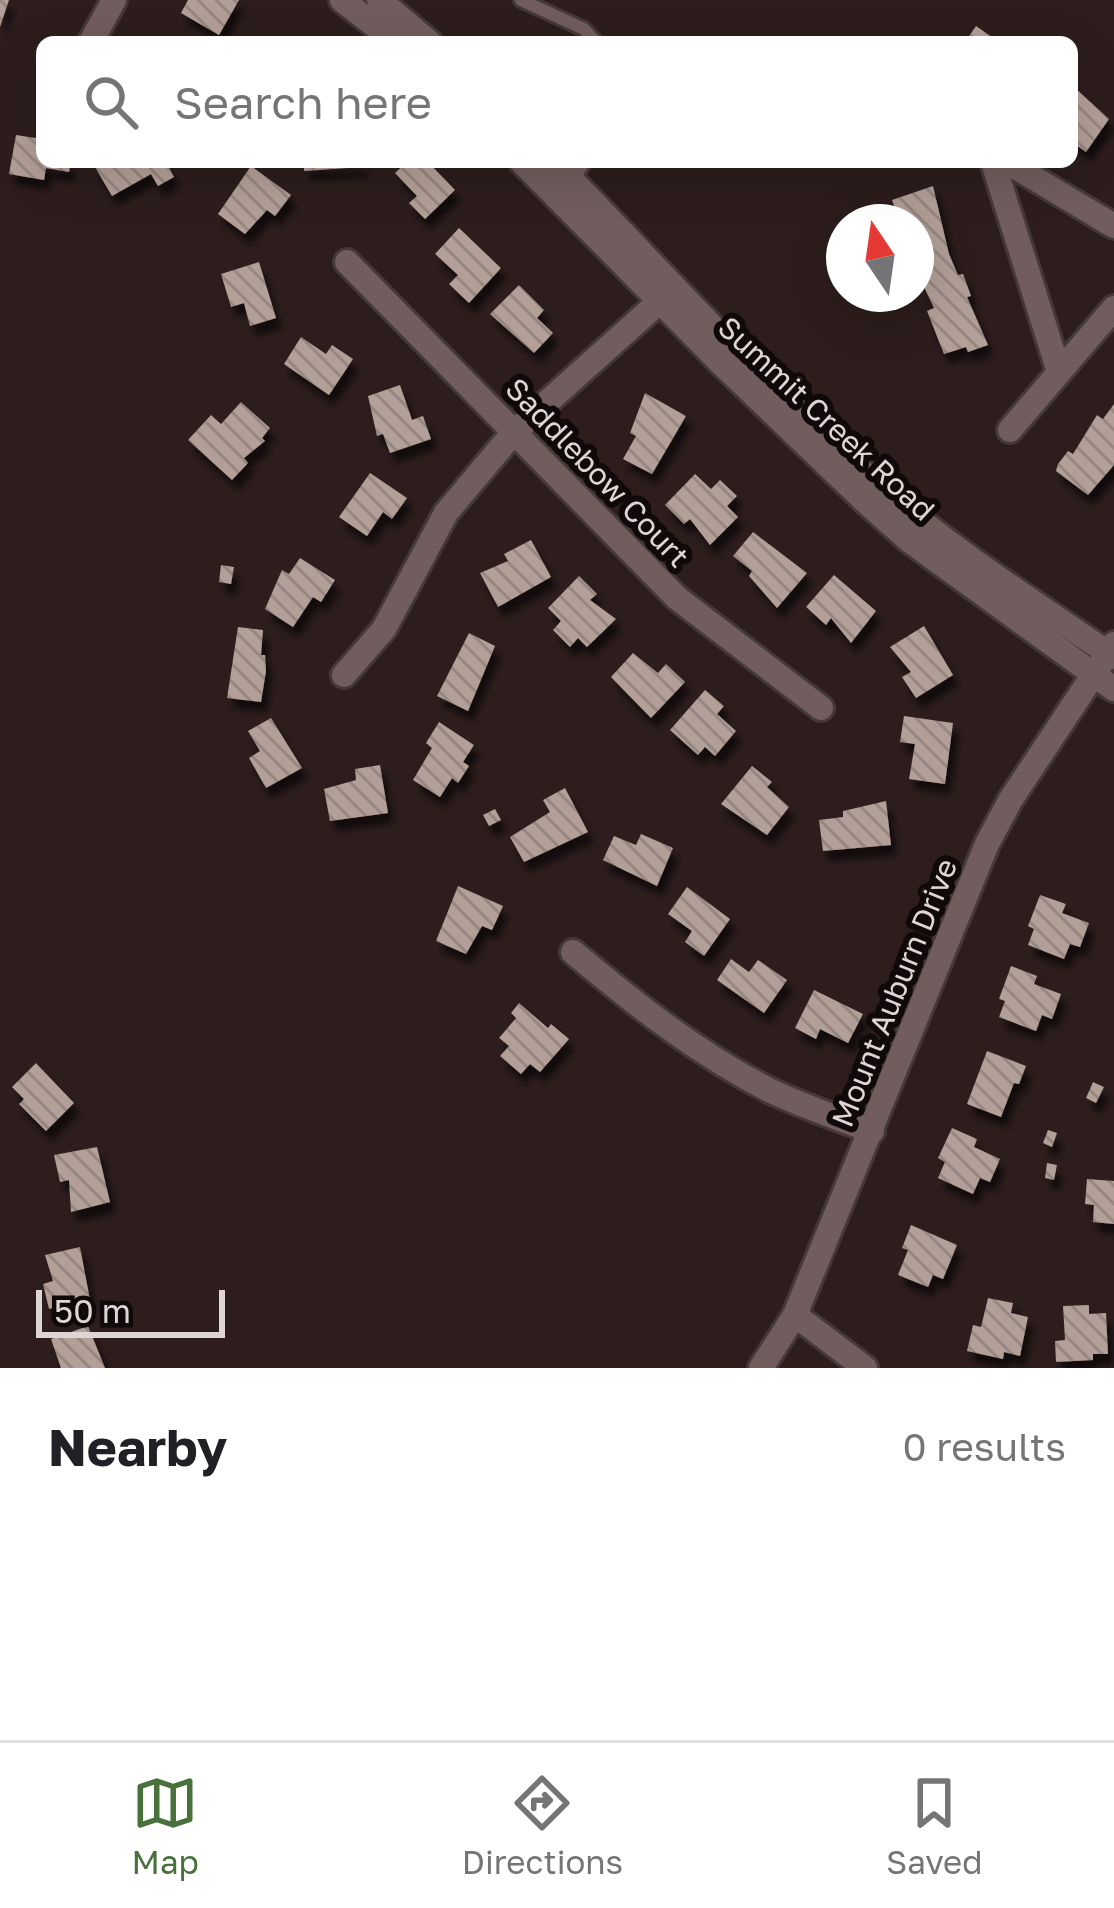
<!DOCTYPE html>
<html lang="en">
<head>
<meta charset="utf-8">
<style>
	body { margin:0; font-family:"Golos Text",sans-serif; background:#f2f2f2; color:#202124 }
	.compass { position:absolute; left:826px; top:204px; width:108px; height:108px; border-radius:50%; background:#fff; box-shadow:0 12px 48px #0002; rotate:347deg }
	.scale { position:absolute; left:36px; bottom:30px; width:189px; box-sizing:border-box; padding-left:12px; border:6px solid #e0d5d5; border-top:0; font-size:33px; line-height:42px; white-space:nowrap; color:#e0d5d5; -webkit-text-stroke:9px #100909; paint-order:stroke }
	.list { margin:0; padding:0; list-style:none }
	h2 { display:flex; justify-content:space-between; align-items:center; height:156px; margin:0; padding:0 48px; font-size:51px }
	h2 small { font-size:39px; font-weight:400; color:#757577 }
	.icon { flex:none; width:66px; height:66px; fill:none; stroke:currentColor; stroke-width:2; stroke-linecap:round; stroke-linejoin:round }
	.map { position:relative; flex:none; width:1114px; height:1368px; overflow:hidden }
	.search { position:absolute; background:#fff; box-shadow:0 12px 48px #0002; left:36px; right:36px; top:36px; height:132px; display:flex; align-items:center; gap:30px; box-sizing:border-box; padding:0 42px; border-radius:18px; color:#757577; font-size:45px }
	.sheet { height:372px; background:#fff }
	nav { display:flex; justify-content:space-around; align-items:center; box-sizing:border-box; height:168px; border-top:3px solid #e0e0e0; background:#fff; font-size:33px; color:#757577 }
	nav a { display:grid; justify-items:center; gap:6px }
	nav .on { color:#48713b }
	.map>svg:first-child { display:block }
</style>
</head>
<body>
<div class="map">
<svg width="1114" height="1368" viewBox="0 0 1114 1368">
	<defs>
		<pattern id="building-back-hatch" width="6" height="6" patternUnits="userSpaceOnUse" patternTransform="scale(3)"><rect width="6" height="6" fill="#b29f97"/><path d="M-1 5l2 2M0 0l6 6M5-1l2 2" fill="none" stroke="#968781"/></pattern>
		<filter id="shadow"><feDropShadow dx="5.5" dy="10" stdDeviation="3" flood-color="#0009"/></filter>
	</defs>
	<rect width="100%" height="100%" fill="#2d1d1d"/>
	<g fill="url(#building-back-hatch)" filter="url(#shadow)">
		<path d="M0 0H9L0 27Z"/>
		<path d="M188 0H239L219 35 181 13Z"/>
		<path d="M976 26 995 39 997 36 1005 42H965Z"/>
		<path d="M1074 87 1109 119 1086 152 1072 142Z"/>
		<path d="M16 135 42 139V162H71L69 172 46 168 44 180 9 174Z"/>
		<path d="M92 162H166L174 177 158 186 151 174 112 196Z"/>
		<path d="M304 162H363V167L304 171Z"/>
		<path d="M407 162H428L455 190 425 219 409 203 417 196 395 173Z"/>
		<path d="M251 166 291 195 275 216 267 210 245 234 218 214Z"/>
		<path d="M933 186 949 254 958 275 963 274 971 296 967 297 988 345 968 352 966 347 944 354 927 311 934 308 916 270V222H900L892 200Z"/>
		<path d="M459 228 501 268 469 303 449 284 458 275 435 254Z"/>
		<path d="M259 262 276 318 250 326 244 303 231 307 221 274Z"/>
		<path d="M519 285 544 310 537 318 553 333 534 353 490 314Z"/>
		<path d="M301 337 326 354 332 345 353 359 329 395 284 364Z"/>
		<path d="M400 385 412 420 423 416 431 439 390 453 383 434 377 436 368 396Z"/>
		<path d="M645 393 686 416 652 474 623 459 636 436 630 433Z"/>
		<path d="M241 402 270 428 262 438 265 441 244 458 248 463 232 480 188 440 211 415 221 424Z"/>
		<path d="M1114 404V465L1088 495 1056 471 1058 464 1068 451 1073 454 1097 415 1103 419Z"/>
		<path d="M370 473 407 498 392 519 383 512 367 536 339 517Z"/>
		<path d="M695 474 711 489 720 480 737 496 727 506 738 517 710 545 690 519 684 524 665 505Z"/>
		<path d="M753 532 807 573 777 608 749 576 752 571 733 556Z"/>
		<path d="M531 540 551 577 498 607 480 573 508 561 504 554Z"/>
		<path d="M300 558 335 580 321 602 313 597 293 627 265 609 282 570 289 574Z"/>
		<path d="M221 565 234 567 231 584 219 582Z"/>
		<path d="M834 575 876 611 851 643 831 618 826 625 806 607Z"/>
		<path d="M579 576 597 594 590 600 616 619 587 647 578 638 570 647 553 630 561 621 548 608Z"/>
		<path d="M924 626 953 675 916 698 902 677 911 672 890 647Z"/>
		<path d="M238 627 263 630 261 655H265L266 671 261 702 227 698Z"/>
		<path d="M469 633 495 646 468 711 437 696Z"/>
		<path d="M633 653 658 673 666 664 685 682 651 718 611 677Z"/>
		<path d="M705 690 724 706 717 714 736 731 715 756 705 747 698 755 670 730Z"/>
		<path d="M904 716 953 723 945 784 909 779 915 744 900 742Z"/>
		<path d="M271 718 302 768 266 788 249 758 260 751 248 731Z"/>
		<path d="M439 722 474 745 463 762 469 766 458 783 452 778 440 797 413 780 432 748 426 743Z"/>
		<path d="M380 765 388 813 330 821 324 789 356 780 355 769Z"/>
		<path d="M752 766 772 782 767 787 789 807 767 835 721 804Z"/>
		<path d="M565 788 588 832 524 862 510 837 550 812 543 800Z"/>
		<path d="M886 801 891 845 823 851 819 820 843 817V811Z"/>
		<path d="M495 809 501 820 489 826 483 815Z"/>
		<path d="M641 834 673 848 657 886 603 860 614 836 636 845Z"/>
		<path d="M458 886 503 906 492 930 482 926 466 954 436 941Z"/>
		<path d="M687 887 730 919 704 956 685 942 692 931 668 914Z"/>
		<path d="M1040 895 1066 904 1062 913 1089 923 1080 947 1070 944 1064 959 1028 945 1034 929 1028 926Z"/>
		<path d="M731 959 749 972 758 960 787 980 764 1013 717 980Z"/>
		<path d="M1011 966 1037 976 1034 984 1061 994 1052 1019 1042 1015 1036 1031 999 1017 1005 1001 999 999Z"/>
		<path d="M814 990 863 1014 848 1043 820 1029 816 1039 795 1028Z"/>
		<path d="M519 1003 548 1028 551 1024 569 1039 540 1072 530 1064 521 1074 500 1056 509 1046 499 1038 516 1018 511 1013Z"/>
		<path d="M987 1051 1026 1066 1019 1084 1014 1083 1001 1117 967 1104Z"/>
		<path d="M36 1063 74 1103 46 1131 19 1104 24 1099 12 1087Z"/>
		<path d="M1093 1082 1104 1087 1096 1103 1086 1098Z"/>
		<path d="M952 1128 977 1139 974 1147 1000 1159 990 1182 980 1178 973 1194 938 1178 945 1162 938 1158Z"/>
		<path d="M1048 1130 1057 1133 1052 1147 1043 1143Z"/>
		<path d="M97 1147 110 1202 71 1212 69 1180 60 1182 54 1155Z"/>
		<path d="M1047 1163 1057 1165 1054 1180 1045 1178Z"/>
		<path d="M1087 1179 1114 1181V1224L1093 1222 1094 1205 1085 1204Z"/>
		<path d="M911 1225 957 1245 943 1279 933 1275 928 1287 898 1275 908 1250 902 1248Z"/>
		<path d="M80 1247 90 1300 49 1309 43 1284 53 1281 45 1255Z"/>
		<path d="M988 1298 1013 1303 1011 1313 1028 1317 1020 1356 1004 1352 1003 1359 967 1351 973 1325 981 1327Z"/>
		<path d="M1089 1305V1314L1106 1313 1108 1354H1093V1360L1056 1362 1055 1341 1065 1340 1063 1306Z"/>
		<path d="M88 1326 105 1368H61L51 1339Z"/>
	</g>
	<g fill="none" stroke-linecap="round" stroke-linejoin="round">
		<defs>
			<g id="lane">
				<path d="M521 0 584 29 596 42"/>
				<path d="M569 184 585 162"/>
			</g>
			<g id="street">
				<path d="M342 0 396 42"/>
				<path d="M379 0 429 42"/>
				<path d="M91 42 114 0"/>
				<path d="M522 162 722 364 866 502 910 541 1114 689"/>
				<path d="M554 162C663 272 766 391 884 491 957 553 1036 604 1114 657"/>
				<path d="M993 162 1059 372"/>
				<path d="M1007 162 1114 226"/>
				<path d="M347 262 677 598 821 708"/>
				<path d="M1010 430 1114 308"/>
				<path d="M344 675 384 629 446 513 514 432 669 293"/>
				<path d="M573 952C635 1004 697 1053 769 1090 802 1106 838 1118 872 1131"/>
				<path d="M795 1315 865 1368"/>
				<path d="M761 1368 795 1315 987 844 1011 799 1114 644"/>
			</g>
		</defs>
		<use href="#lane" stroke="#453838" stroke-width="18"/>
		<use href="#street" stroke="#453838" stroke-width="30"/>
		<use href="#lane" stroke="#715d5e" stroke-width="12"/>
		<use href="#street" stroke="#715d5e" stroke-width="24"/>
	</g>
	<g text-anchor="middle" stroke-width="12" stroke-linejoin="round" paint-order="stroke">
		<g font-size="30" fill="#e0d5d5" stroke="#100909">
			<text transform="translate(826 419) rotate(43)" y="10">Summit Creek Road</text>
			<text transform="translate(597 473) rotate(46)" y="10">Saddlebow Court</text>
			<text transform="translate(895 993) rotate(-68)" y="10">Mount Auburn Drive</text>
		</g>
	</g>
</svg>
<svg class="compass" viewBox="-18 -18 36 36"><path d="M0-13l5 13h-10z" fill="#e53935"/><path d="M0 13l5-13h-10z" fill="#757577"/></svg>
<div class="scale">50 m</div>
<div class="search"><svg class="icon" aria-label="search" viewBox="0 0 24 24"><circle cx="10" cy="10" r="6"/><path d="M15 15l6 6"/></svg>Search here</div>
</div>
<section class="sheet">
<h2>Nearby<small>0 results</small></h2>
<ul class="list">
</ul>
</section>
<nav>
<a class="on"><svg class="icon" aria-label="map" viewBox="0 0 24 24"><path d="M3 6l6-2 6 2 6-2v14l-6 2-6-2-6 2zM9 4v14M15 6v14"/></svg>Map</a>
<a><svg class="icon" aria-label="directions" viewBox="0 0 24 24"><path d="M12 3l9 9-9 9-9-9zM9 14v-3h6M13 9l2 2-2 2"/></svg>Directions</a>
<a><svg class="icon" aria-label="saved" viewBox="0 0 24 24"><path d="M7 4h10v16l-5-4-5 4z"/></svg>Saved</a>
</nav>
</body>
</html>
